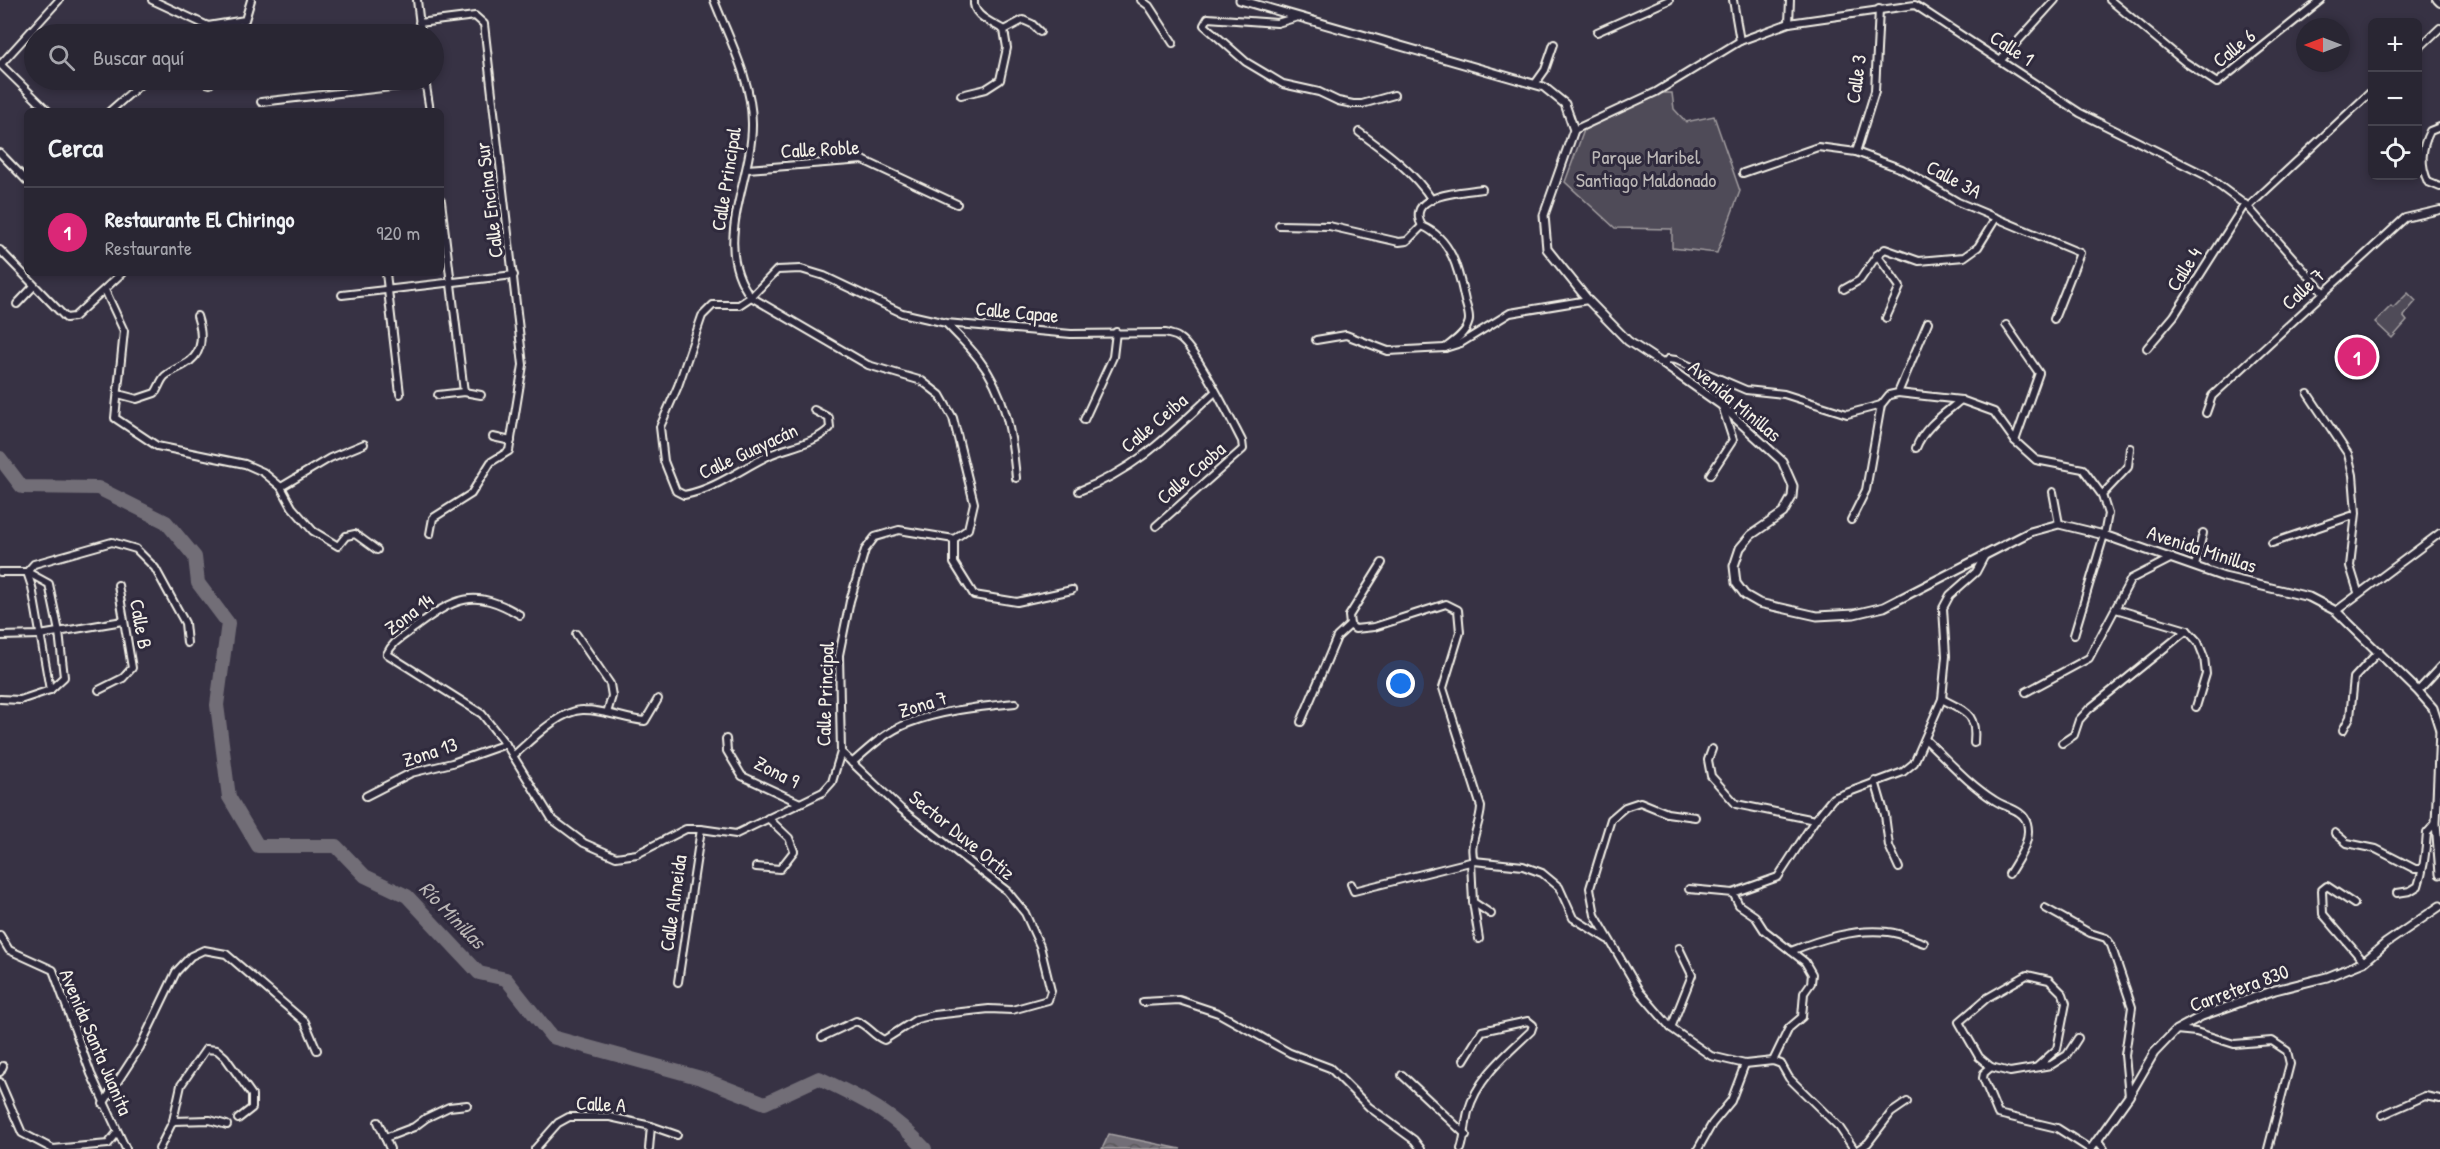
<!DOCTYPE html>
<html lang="es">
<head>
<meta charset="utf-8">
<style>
	body { margin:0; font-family:"Patrick Hand",sans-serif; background:#312e3b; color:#f1f3f6 }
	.controls { position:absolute; right:18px; top:18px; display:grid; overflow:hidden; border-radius:9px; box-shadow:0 3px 9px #0003 }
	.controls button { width:54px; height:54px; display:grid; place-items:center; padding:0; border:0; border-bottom:2px solid #45434e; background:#292633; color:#f1f3f6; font:30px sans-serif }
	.compass { position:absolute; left:2296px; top:18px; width:54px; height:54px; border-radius:50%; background:#292633; box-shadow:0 3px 9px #0003; rotate:270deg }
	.you { position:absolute; left:1401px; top:684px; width:21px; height:21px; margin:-15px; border:4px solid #fff; border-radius:50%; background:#1a73e8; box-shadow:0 0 0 9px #1a73e833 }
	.badge { display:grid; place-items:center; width:39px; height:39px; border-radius:50%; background:#db2777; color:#fff; font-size:20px; font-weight:700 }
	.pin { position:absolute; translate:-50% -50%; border:3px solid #fff; box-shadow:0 2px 6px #0006 }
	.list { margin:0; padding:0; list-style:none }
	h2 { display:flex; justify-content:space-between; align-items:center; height:78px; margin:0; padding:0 24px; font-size:26px }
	h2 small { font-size:20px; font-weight:400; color:#a5a5ac }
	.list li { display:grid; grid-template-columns:39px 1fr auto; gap:18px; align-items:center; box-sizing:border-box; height:90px; padding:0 24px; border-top:2px solid #45434e }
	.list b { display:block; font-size:22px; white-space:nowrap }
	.list p { margin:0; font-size:20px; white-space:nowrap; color:#a5a5ac }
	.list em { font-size:20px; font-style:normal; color:#a5a5ac }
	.icon { flex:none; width:33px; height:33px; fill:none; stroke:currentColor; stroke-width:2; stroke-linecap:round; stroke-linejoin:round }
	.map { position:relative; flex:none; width:2440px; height:1149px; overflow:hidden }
	.search { position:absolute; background:#292633; box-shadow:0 3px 9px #0003; left:24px; top:24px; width:420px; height:66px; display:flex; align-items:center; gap:15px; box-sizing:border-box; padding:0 21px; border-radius:33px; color:#a5a5ac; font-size:22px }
	.panel { position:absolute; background:#292633; box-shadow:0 3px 9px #0003; left:24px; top:108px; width:420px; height:168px; border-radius:9px }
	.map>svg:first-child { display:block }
</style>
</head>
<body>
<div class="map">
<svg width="2440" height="1149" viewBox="0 0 2440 1149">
	<defs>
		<pattern id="water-waves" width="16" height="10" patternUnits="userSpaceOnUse" patternTransform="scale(1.5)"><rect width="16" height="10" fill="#726e77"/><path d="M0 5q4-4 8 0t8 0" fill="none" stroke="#5b595c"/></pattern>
	</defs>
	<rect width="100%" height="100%" fill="#373244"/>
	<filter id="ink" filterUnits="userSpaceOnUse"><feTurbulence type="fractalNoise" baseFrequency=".0167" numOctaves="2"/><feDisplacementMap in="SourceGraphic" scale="12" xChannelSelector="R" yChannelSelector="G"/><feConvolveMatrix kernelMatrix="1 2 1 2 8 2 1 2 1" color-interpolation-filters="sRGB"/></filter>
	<g filter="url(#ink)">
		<g fill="#504b59" stroke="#a29ea0" stroke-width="1.5">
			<path d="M1661 93H1672L1674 109 1686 122 1714 116 1740 191 1717 253 1672 248V229L1615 228 1565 182 1584 130Z"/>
			<path d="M2408 293 2416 301 2403 316 2407 321 2392 338 2375 322 2391 306 2393 308Z"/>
		</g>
		<path fill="url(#water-waves)" stroke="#a6a2a4" stroke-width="1.5" d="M1109 1134 1181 1149H1102Z"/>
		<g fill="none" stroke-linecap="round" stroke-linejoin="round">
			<path stroke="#726e77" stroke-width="14" d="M0 458 22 487 98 488 166 522 195 557 198 583 228 623 217 705 229 797 258 846H336L365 876 407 896 479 973 506 979 552 1037 701 1078 765 1103 819 1078C864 1100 891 1111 925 1149"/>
			<defs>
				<g id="minor">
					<path d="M152 0 208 26 245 20 251 0"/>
					<path d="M417 0 421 34"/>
					<path d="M1141 0 1149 6 1173 43"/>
					<path d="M1733 0 1740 41"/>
					<path d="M2110 0 2185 62 2217 83 2321 0"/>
					<path d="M2437 0 2440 3"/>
					<path d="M1298 17 1277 23 1208 18 1204 25 1246 62 1283 84 1319 92 1338 101 1353 104H1362L1394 95"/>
					<path d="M419 23 475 16 484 24 523 365 509 451 491 462 471 494 433 518 430 534"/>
					<path d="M1789 23 1790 0"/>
					<path d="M208 27 231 34"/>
					<path d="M1004 30 1023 20 1032 24 1040 32"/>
					<path d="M1597 32 1669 0"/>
					<path d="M2418 49 2440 28"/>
					<path d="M2001 60 2055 0"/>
					<path d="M0 64 48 111"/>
					<path d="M1 64 59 0"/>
					<path d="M196 80 210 84"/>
					<path d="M425 80 430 111"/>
					<path d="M1535 84 1545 70 1554 44"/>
					<path d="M961 95 986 89 1000 80 1007 48 1004 30C992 22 972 16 974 0"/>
					<path d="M261 102 426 83"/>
					<path d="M110 111 142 83 158 80"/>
					<path d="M2440 127 2430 131C2421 148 2420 165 2428 182L2440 187"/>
					<path d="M1574 130 1656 92 1740 41 1789 23 1915 5 2080 113 2205 175 2248 207 2324 293"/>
					<path d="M1359 132C1385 151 1414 172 1432 200"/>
					<path d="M1856 152 1875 91 1879 9"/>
					<path d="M0 153 27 181"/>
					<path d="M747 169 863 160 957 204"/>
					<path d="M1743 173 1818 147 1856 152 1902 169 1958 202 2080 253 2054 319"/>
					<path d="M441 201 464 392"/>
					<path d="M2248 207 2372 91"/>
					<path d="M1279 225 1329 226 1399 242 1407 241 1422 226C1453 239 1459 273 1465 301 1467 308 1471 318 1468 324 1465 334 1453 342 1445 348"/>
					<path d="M1422 226C1404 194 1463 192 1482 189"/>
					<path d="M0 250 66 318 74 317 122 273"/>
					<path d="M1877 255 1900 287 1886 318"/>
					<path d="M386 273 400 394"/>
					<path d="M1844 289 1860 280 1877 255 1885 249 1919 261 1964 257 1978 247 1996 218"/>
					<path d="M105 290 124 331 115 418 157 446 245 464 263 472 281 487 292 507 313 531 338 546 346 536 355 534 377 550"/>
					<path d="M342 295 514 275"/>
					<path d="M17 304 34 286"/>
					<path d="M946 323C957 335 969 346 978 358 1006 393 1012 435 1016 478"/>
					<path d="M2006 325 2039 373 2015 441"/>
					<path d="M1316 340 1346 335 1388 351 1445 348 1461 343 1510 313 1588 300"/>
					<path d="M2147 348 2174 316 2245 204"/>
					<path d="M1663 364 1668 359 1676 360 1746 390 1784 394 1847 414 1881 405"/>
					<path d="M1898 393 1961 400 1994 412 2015 441 2036 460 2083 469 2102 495"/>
					<path d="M118 394 137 399 155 393C159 388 160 381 165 376 172 370 182 367 190 361 204 350 202 331 197 316"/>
					<path d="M2308 394 2348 454 2353 475 2356 513 2350 566 2358 592"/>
					<path d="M438 395 464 392 481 395"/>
					<path d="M814 410 829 418 830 428C815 443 792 446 772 454 742 468 716 489 684 495L676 491 664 461 660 427 678 386 702 316 713 305H739L751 297 777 270 801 269 824 276 902 313 946 323 1071 334 1166 333C1170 335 1176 335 1179 338 1196 348 1231 420 1242 441L1243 449 1156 526"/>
					<path d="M2206 413 2212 396 2405 218 2440 210"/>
					<path d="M1084 420 1113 357 1116 332"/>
					<path d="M493 437 511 441"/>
					<path d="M1916 448C1924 427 1944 414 1961 400"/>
					<path d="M1710 475 1733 440 1722 406"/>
					<path d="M281 487 330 458 364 444"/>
					<path d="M1079 491C1137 469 1171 433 1215 392"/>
					<path d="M2053 492 2059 524"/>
					<path d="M1851 520 1866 490 1881 405 1889 395 1898 393 1928 322"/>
					<path d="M954 539V563L974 595 1017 602 1072 590"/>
					<path d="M2272 543 2351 516 2355 517"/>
					<path d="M1382 563 1349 616 1350 625 1355 629 1374 627 1446 604 1458 610 1460 632 1443 688 1481 807C1480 826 1468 843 1474 861"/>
					<path d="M2195 566 2203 533"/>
					<path d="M0 572H27L49 584 59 632 64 677 50 690"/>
					<path d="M27 572 34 564 112 542 136 549 155 568 185 623 187 643"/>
					<path d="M2116 609 2187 630 2198 642 2204 657 2206 674 2196 707"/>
					<path d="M2336 611 2440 533"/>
					<path d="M520 615C474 587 454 598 414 628 403 637 393 641 387 654L482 714 507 746 552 819 584 843 616 857 637 854 686 829H701L736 834 823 792 832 782 841 752 839 655 850 601 865 550 875 537 899 530 954 539 968 529 974 503 953 418 940 395 922 381 868 365 751 297C710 244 753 181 752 123 752 81 729 39 714 0"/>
					<path d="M576 634 610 684 612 696 607 713"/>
					<path d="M2074 635 2104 535 2108 514 2102 495 2128 467 2130 448"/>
					<path d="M0 636 40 635 123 621"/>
					<path d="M99 690 123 678 132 668 118 585"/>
					<path d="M2418 691 2440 667"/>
					<path d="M2026 692 2089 658 2131 579 2172 558"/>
					<path d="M0 699 20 700 50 690 32 587 27 572"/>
					<path d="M1942 699C1966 712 1977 713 1974 743"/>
					<path d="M1301 722 1337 637 1350 625"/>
					<path d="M2343 730 2350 717 2354 678 2379 651"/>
					<path d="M726 739 727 751 742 776 800 803"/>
					<path d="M1925 739C1948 760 1967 783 1994 800 2005 808 2023 809 2027 823 2032 841 2018 859 2009 874"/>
					<path d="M2062 743 2074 735 2079 720 2089 709 2187 630"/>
					<path d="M1712 749 1708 760 1711 776 1736 804 1815 820"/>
					<path d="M513 756C530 741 561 709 584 710 605 710 625 719 645 721L658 699"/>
					<path d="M852 763C870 747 887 731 909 723 943 710 980 707 1015 703"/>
					<path d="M1875 781 1885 815 1889 846 1899 868"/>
					<path d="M366 796 411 773 452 763 506 744"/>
					<path d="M1695 817 1667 813 1640 802 1625 807 1611 819 1590 888 1595 915 1640 992 1671 1028 1711 1056 1745 1064 1773 1061 1781 1064 1789 1078 1839 1127 1854 1149"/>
					<path d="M2335 833 2347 843 2376 849 2415 869H2420"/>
					<path d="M1471 862 1473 902 1491 914"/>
					<path d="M756 867 780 869 794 851 789 838 768 818"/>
					<path d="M1351 884 1354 891 1474 861 1523 866 1542 873 1559 887 1573 918 1607 939"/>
					<path d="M1689 889 1733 893 1778 877 1815 820 1833 798 1903 772 1914 763 1942 699 1946 656 1943 608 1950 595 1976 572 1985 555"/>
					<path d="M1733 893 1739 905 1755 916 1764 930 1805 962 1812 974 1811 983 1804 993 1802 1017 1789 1028 1773 1061"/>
					<path d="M2397 893 2410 891 2418 886C2424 869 2426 850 2427 833L2436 823"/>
					<path d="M1473 902 1479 939"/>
					<path d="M2354 904 2327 886 2322 890 2323 914 2364 962"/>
					<path d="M2045 908 2090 933 2106 938 2111 945 2132 1007 2125 1055 2129 1096"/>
					<path d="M0 935 9 950 53 970 91 1074 126 1149"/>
					<path d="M1791 951C1821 939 1855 928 1888 932 1900 933 1912 939 1924 943"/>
					<path d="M678 982 701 829"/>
					<path d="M1143 1002 1179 1000 1218 1013 1290 1053 1330 1068 1369 1107 1414 1140 1421 1149"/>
					<path d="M1671 1028 1692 975 1679 948"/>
					<path d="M2176 1030 2196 1032 2234 1044 2272 1041 2287 1051 2290 1064 2268 1149"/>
					<path d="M822 1037 856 1021C868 1025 872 1035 884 1040L917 1019 934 1015 989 1009 1012 1010 1048 1000 1051 991 1040 946 1025 913 1007 891 901 809 841 752"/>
					<path d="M1991 1067 1984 1073 1983 1078 1998 1114 2057 1128 2090 1149"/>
					<path d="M2037 1067 2057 1049 2066 1003 2063 994 2049 980 2027 975 1987 998 1959 1022 1979 1057 1991 1067 2010 1072 2051 1065 2067 1055 2078 1038"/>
					<path d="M0 1072 3 1066"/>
					<path d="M1402 1075 1466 1135"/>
					<path d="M0 1082 22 1133 53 1149 108 1144 117 1133"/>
					<path d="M103 1104 140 1047 176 972 191 956 204 950 226 954 305 1022 317 1050"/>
					<path d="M2382 1115 2425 1096 2440 1099"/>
					<path d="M173 1121 210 1120 227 1125"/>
					<path d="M378 1122 390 1149"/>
					<path d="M385 1138 414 1127 426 1118 449 1107 467 1105"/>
					<path d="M2098 1141 2104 1149"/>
					<path d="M159 1149 173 1121 181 1085 206 1049 217 1050 225 1057 252 1095V1108L238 1119"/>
					<path d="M535 1149 558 1123 569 1117H610L651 1126 677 1135"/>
					<path d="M649 1149 651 1126"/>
					<path d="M1461 1149C1465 1137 1465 1124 1468 1112 1477 1078 1507 1054 1531 1031L1533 1025 1528 1021 1482 1031 1464 1060"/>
					<path d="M1698 1149 1712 1124 1731 1101 1745 1064"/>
					<path d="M1859 1149 1868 1143 1891 1113 1907 1102"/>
				</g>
				<g id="tertiary">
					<path d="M1240 0 1544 87 1565 104 1574 130 1544 215 1547 249 1588 300 1628 341 1663 364 1721 405 1782 461 1793 486 1792 497 1783 513 1751 535 1740 548 1734 566 1736 583 1745 595 1759 603 1817 616 1854 614 1884 607 2030 532 2059 524 2104 535 2224 577 2309 597 2336 611 2418 691 2433 708 2440 730"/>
					<path d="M2440 730 2436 823 2440 874"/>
					<path d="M2091 1149 2129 1096 2154 1053 2176 1030 2202 1016 2275 990 2327 977 2364 962 2386 943 2440 906"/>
				</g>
			</defs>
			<use href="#minor" stroke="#f4f1e8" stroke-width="10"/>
			<use href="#tertiary" stroke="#f4f1e8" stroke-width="11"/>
			<use href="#minor" stroke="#2f2a3d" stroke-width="6"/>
			<use href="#tertiary" stroke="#2f2a3d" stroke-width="7"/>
		</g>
	</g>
	<g text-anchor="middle" stroke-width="6" stroke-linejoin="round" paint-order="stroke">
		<g font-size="20" fill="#f4f1e8" stroke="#2f2a3d">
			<text transform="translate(2012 48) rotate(33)" y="7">Calle 1</text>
			<text transform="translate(2234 48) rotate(-39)" y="7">Calle 6</text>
			<text transform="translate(1856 79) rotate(-82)" y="7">Calle 3</text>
			<text transform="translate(820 149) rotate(-3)" y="7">Calle Roble</text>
			<text transform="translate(726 179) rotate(-81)" y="7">Calle Principal</text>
			<text transform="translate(1954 179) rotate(28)" y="7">Calle 3A</text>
			<text transform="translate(489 200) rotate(-97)" y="7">Calle Encina Sur</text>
			<text transform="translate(2184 269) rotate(-58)" y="7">Calle 4</text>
			<text transform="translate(2303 289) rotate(-43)" y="7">Calle 7</text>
			<text transform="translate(1017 312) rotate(5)" y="7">Calle Capae</text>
			<text transform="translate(1735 401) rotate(40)" y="7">Avenida Minillas</text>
			<text transform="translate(1154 423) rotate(-40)" y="7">Calle Ceiba</text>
			<text transform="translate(748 451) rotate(-25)" y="7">Calle Guayacán</text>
			<text transform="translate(1191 473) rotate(-41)" y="7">Calle Caoba</text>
			<text transform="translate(2202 549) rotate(18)" y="7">Avenida Minillas</text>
			<text transform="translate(409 614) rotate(-37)" y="7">Zona 14</text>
			<text transform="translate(141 624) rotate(80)" y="7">Calle B</text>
			<text transform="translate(825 694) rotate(-88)" y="7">Calle Principal</text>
			<text transform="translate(923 704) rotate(-17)" y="7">Zona 7</text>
			<text transform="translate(430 752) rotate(-18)" y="7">Zona 13</text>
			<text transform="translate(777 772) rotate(27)" y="7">Zona 9</text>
			<text transform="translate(962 835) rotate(39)" y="7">Sector Duve Ortiz</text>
			<text transform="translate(673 903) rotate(-82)" y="7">Calle Almeida</text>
			<text transform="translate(2239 988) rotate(-20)" y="7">Carretera 830</text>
			<text transform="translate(96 1042) rotate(67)" y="7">Avenida Santa Juanita</text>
			<text transform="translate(601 1104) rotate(3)" y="7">Calle A</text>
		</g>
		<g font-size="20" fill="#bbb7b6" stroke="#2f2a3d">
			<text x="1646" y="164">Parque Maribel<tspan x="1646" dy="23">Santiago Maldonado</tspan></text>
		</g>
		<g font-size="21" font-style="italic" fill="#bab6b5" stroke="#2f2a3d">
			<text transform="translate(452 915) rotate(46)" y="7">Río Minillas</text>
		</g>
	</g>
</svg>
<div class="controls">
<button>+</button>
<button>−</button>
<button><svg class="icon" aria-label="locate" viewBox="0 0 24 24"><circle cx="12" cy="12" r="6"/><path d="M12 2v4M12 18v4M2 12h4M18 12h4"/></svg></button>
</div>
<svg class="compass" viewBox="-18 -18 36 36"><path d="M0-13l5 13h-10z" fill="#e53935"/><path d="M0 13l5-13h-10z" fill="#a5a5ac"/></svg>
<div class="you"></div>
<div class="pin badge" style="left:2357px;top:357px">1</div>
<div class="search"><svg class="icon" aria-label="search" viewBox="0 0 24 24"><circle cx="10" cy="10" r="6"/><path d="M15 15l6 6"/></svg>Buscar aquí</div>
<section class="panel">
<h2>Cerca<small></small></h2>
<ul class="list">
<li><span class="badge">1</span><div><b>Restaurante El Chiringo</b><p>Restaurante</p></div><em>920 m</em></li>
</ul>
</section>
</div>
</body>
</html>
